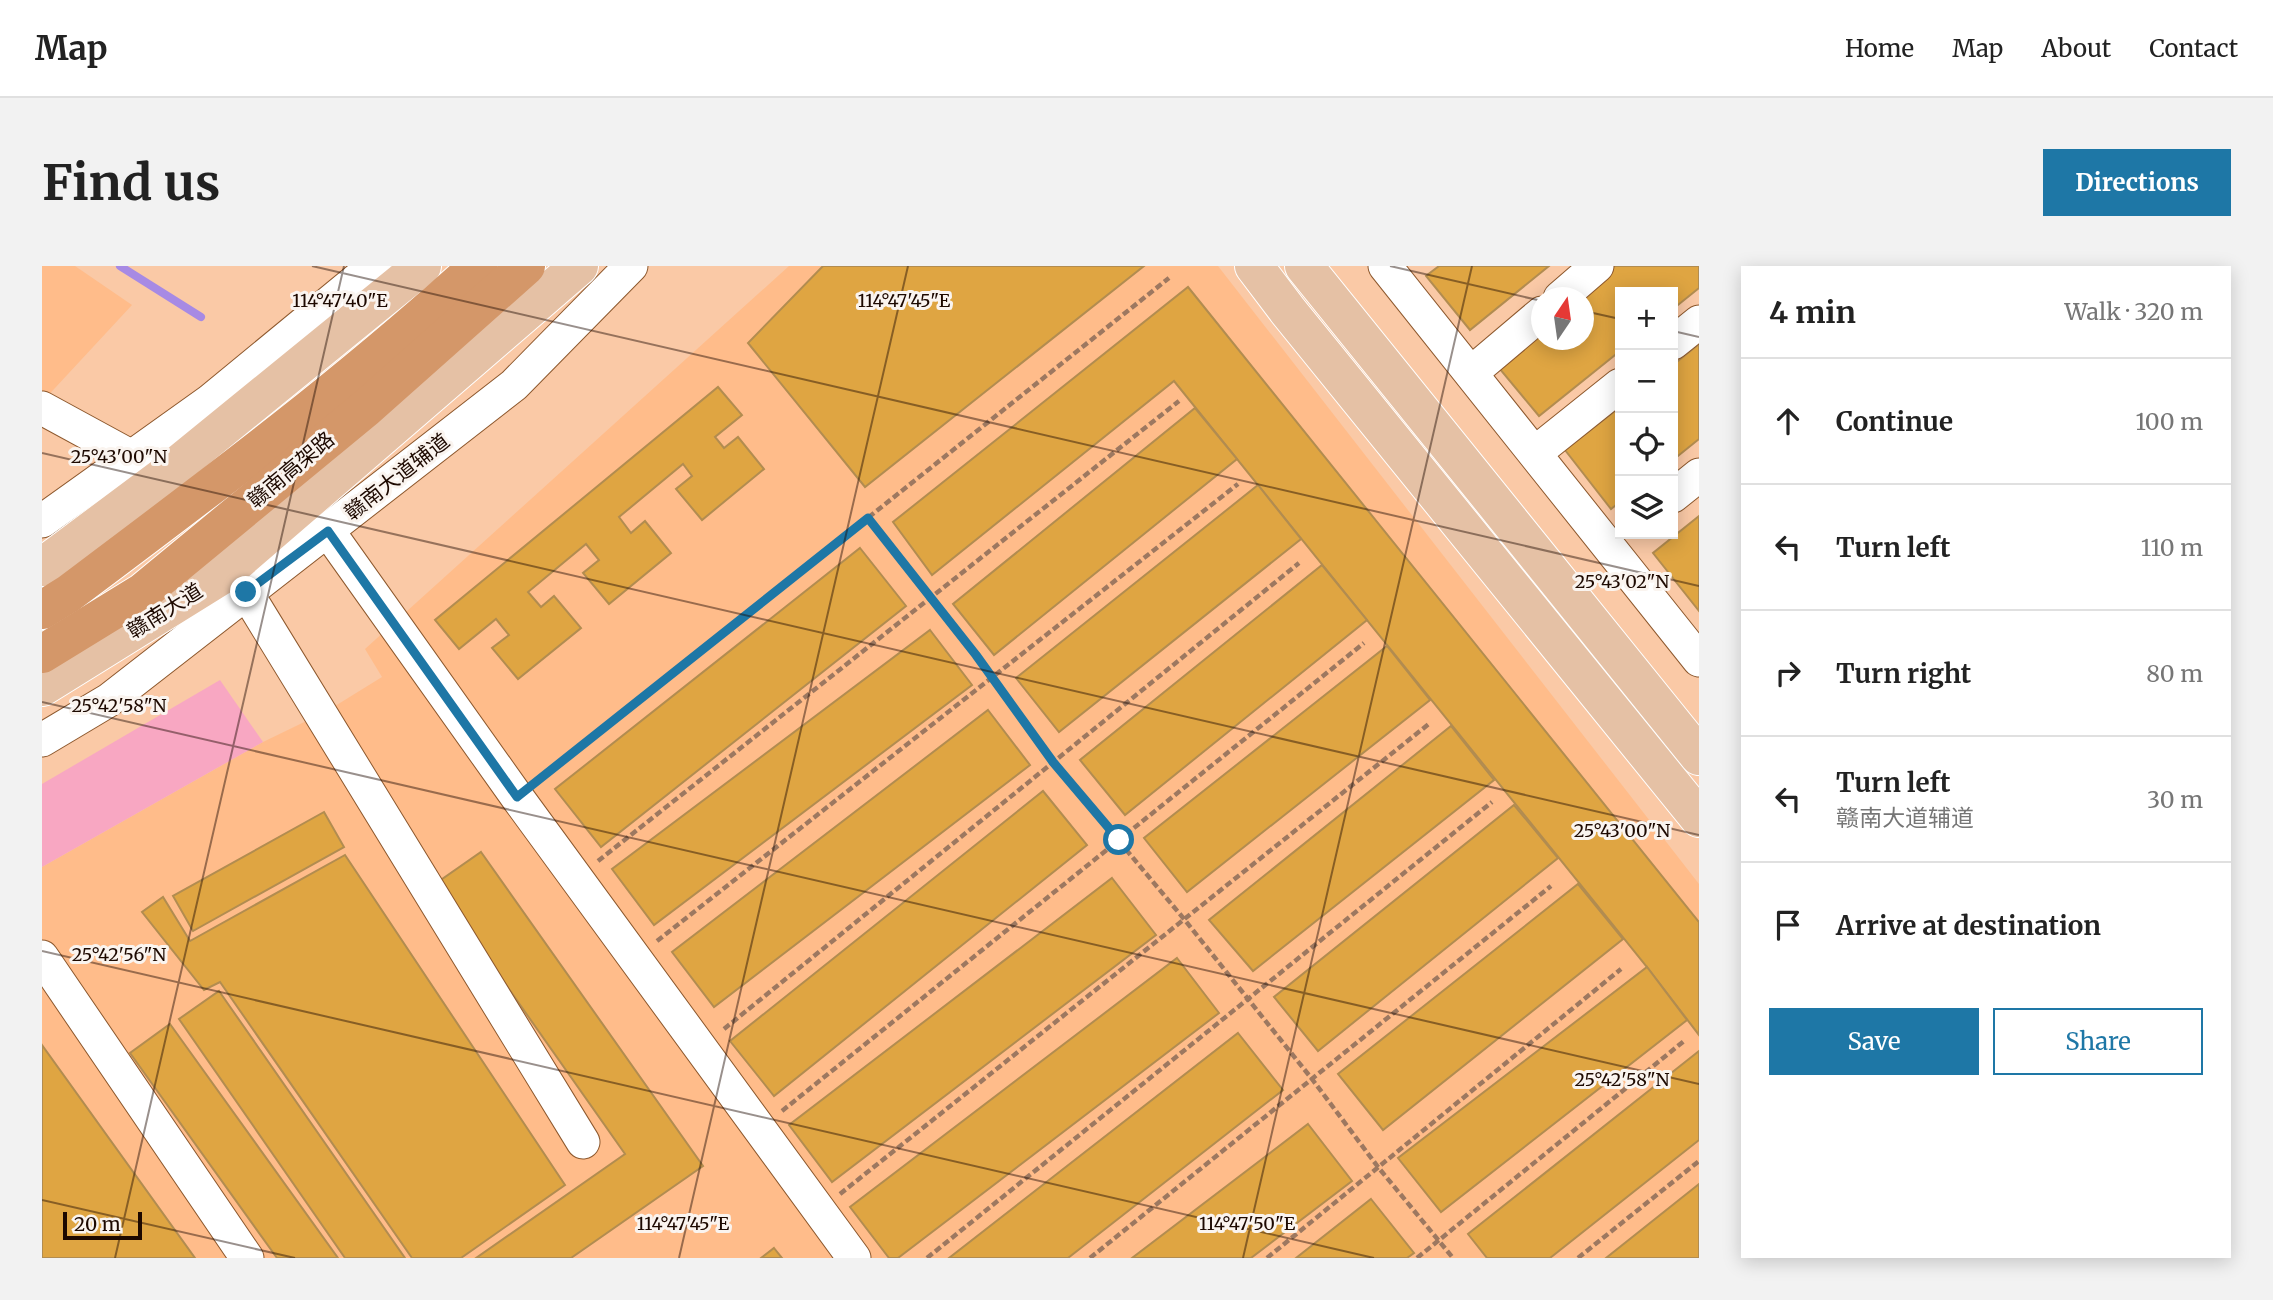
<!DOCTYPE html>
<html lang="en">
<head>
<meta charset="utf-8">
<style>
	body { margin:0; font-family:Merriweather,"Noto Sans SC",serif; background:#f2f2f2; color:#222 }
	.controls { position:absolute; right:21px; top:21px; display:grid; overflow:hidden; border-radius:0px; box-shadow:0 4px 18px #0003 }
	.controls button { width:63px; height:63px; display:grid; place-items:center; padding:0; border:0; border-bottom:2px solid #e0e0e0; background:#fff; color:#222; font:35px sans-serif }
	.compass { position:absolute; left:1489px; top:21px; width:63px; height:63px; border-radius:50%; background:#fff; box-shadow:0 4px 18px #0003; rotate:13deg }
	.scale { position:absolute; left:21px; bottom:18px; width:79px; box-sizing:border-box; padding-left:7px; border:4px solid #1d0900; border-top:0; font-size:19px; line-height:24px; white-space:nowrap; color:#1d0900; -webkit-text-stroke:5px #faf4ef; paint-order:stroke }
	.stop { position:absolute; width:21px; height:21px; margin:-16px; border:5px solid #1e77a6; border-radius:50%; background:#fff }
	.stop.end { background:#1e77a6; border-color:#fff; box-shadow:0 2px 7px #0008 }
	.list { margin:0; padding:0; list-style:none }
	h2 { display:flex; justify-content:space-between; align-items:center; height:91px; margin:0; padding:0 28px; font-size:30px }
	h2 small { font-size:23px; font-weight:400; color:#767676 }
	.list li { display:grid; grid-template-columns:46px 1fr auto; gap:21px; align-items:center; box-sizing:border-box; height:126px; padding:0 28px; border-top:2px solid #e0e0e0 }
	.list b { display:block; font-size:26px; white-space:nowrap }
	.list p { margin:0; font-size:23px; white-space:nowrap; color:#767676 }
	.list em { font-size:23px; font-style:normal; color:#767676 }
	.actions { display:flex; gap:14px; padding:21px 28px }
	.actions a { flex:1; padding:16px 0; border:2px solid #1e77a6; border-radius:0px; text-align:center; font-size:24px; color:#1e77a6 }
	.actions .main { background:#1e77a6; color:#fff }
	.icon { flex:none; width:38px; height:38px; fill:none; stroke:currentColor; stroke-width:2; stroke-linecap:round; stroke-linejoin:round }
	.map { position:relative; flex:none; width:1657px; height:992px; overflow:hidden; border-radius:0px }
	header { display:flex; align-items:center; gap:42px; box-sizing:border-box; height:98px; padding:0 35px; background:#fff; border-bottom:2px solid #e0e0e0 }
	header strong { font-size:33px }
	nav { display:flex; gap:38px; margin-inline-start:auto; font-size:24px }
	.intro { display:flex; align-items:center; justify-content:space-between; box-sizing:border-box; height:168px; padding:0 42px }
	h1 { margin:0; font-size:49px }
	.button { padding:18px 32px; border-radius:0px; background:#1e77a6; color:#fff; font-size:24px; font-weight:700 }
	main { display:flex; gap:42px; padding:0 42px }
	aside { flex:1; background:#fff; border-radius:0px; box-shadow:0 4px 18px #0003 }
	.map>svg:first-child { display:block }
</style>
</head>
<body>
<header>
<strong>Map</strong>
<nav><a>Home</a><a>Map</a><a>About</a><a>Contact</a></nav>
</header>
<div class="intro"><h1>Find us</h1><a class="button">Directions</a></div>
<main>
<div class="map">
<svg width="1657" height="992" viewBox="0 0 1657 992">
	<rect width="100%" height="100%" fill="#fac9a6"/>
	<g fill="#ffbc8a">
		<path d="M0 0H33L90 39 0 136Z"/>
		<path d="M747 0H1176L1657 618V992H0V601L221 476 285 445 340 411 323 383Z"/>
	</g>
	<path fill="#f8a7c2" d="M178 414 221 476 0 601V518Z"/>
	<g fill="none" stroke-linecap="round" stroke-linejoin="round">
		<path stroke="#a78ae4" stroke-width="8" d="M78 0 159 51"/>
	</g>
	<g fill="#dfa542" stroke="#b28c50" stroke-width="2">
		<path d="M781 0H1102L823 221 706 77Z"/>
		<path d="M1397 0H1507L1428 64 1384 10Z"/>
		<path d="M1572 0H1657V22L1631 43V26H1578V85L1497 150 1452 96 1500 58V74H1542V32H1532Z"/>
		<path d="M1146 21 1657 656V769L1605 701 1132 115 890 309 851 256Z"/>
		<path d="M1657 78V173L1631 194V99Z"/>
		<path d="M676 121 700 149 673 171 682 182 696 171 722 203 660 254 634 223 650 210 641 198 577 251 589 267 603 255 629 287 567 338 541 307 557 294 544 278 486 326 499 341 512 330 539 362 476 413 450 382 467 369 454 353 417 383 393 354Z"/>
		<path d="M1578 141V236L1569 243 1523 184Z"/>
		<path d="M1153 142 1195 193 952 389 911 338Z"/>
		<path d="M1216 219 1259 273 1017 466 974 412Z"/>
		<path d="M1657 250V345L1611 287Z"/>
		<path d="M818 282 864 340 559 581 513 523Z"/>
		<path d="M1280 299 1325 354 1083 549 1038 494Z"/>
		<path d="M888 364 930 419 612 659 570 603Z"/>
		<path d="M1345 380 1388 434 1145 626 1102 572Z"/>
		<path d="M946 444 988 499 672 741 630 686Z"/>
		<path d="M1409 460 1452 514 1211 705 1167 654Z"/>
		<path d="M1001 525 1045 579 732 830 688 775Z"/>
		<path d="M1472 539 1516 592 1276 785 1232 731Z"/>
		<path d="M282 546 302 581 151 665 131 630Z"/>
		<path d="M439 586 661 900 529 992H434L583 888 393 618Z"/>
		<path d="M303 589 523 919 419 992H370L178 716 162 724 100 646 121 631 148 675Z"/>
		<path d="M1070 612 1114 669 790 916 747 859Z"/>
		<path d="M1536 618 1581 673 1341 864 1296 808Z"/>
		<path d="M1135 692 1177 747 856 992H847L808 941Z"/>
		<path d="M1605 701 1645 754 1399 946 1356 892Z"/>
		<path d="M177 725 363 992H303L137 753Z"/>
		<path d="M128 758 296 992H235L88 787Z"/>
		<path d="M1196 767 1241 824 1026 992H907Z"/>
		<path d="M0 779 153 992H0Z"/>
		<path d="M1657 785V874L1508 992H1445L1426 968Z"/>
		<path d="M1266 858 1310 915 1209 992H1090Z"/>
		<path d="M1657 918V992H1564Z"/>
		<path d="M1329 933 1372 987 1365 992H1254Z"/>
		<path d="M732 982 740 992H719Z"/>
	</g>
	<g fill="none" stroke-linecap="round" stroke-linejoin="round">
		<defs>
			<g id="minor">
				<path d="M1343 0 1657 394"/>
				<path d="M1518 32 1555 0"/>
				<path d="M1631 77 1657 56"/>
				<path d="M1429 107 1500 47"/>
				<path d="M0 142 90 191"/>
				<path d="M1493 187 1578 119"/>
				<path d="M1631 230 1657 209"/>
				<path d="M0 255 168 135 332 0"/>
				<path d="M286 265 475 531 812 992"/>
				<path d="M204 326 541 876"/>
				<path d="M0 474 67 434 472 119 589 0"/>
				<path d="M0 691 205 992"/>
			</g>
			<g id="major">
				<path d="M1212 0 1246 45 1657 552"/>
				<path d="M1262 0 1657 490"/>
				<path d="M0 301 122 210 380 0"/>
				<path d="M0 421 177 311 537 0"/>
			</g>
			<g id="highway">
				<path d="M0 344 26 328C166 223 307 118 436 0"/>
				<path d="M0 388 101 326 324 142 484 0"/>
			</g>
		</defs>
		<use href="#minor" stroke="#8d582d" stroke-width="35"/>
		<use href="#major" stroke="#fff" stroke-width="40"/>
		<use href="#highway" stroke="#fff" stroke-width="40"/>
		<g stroke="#9d7860" stroke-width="4.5" stroke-dasharray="7 3.5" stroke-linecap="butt">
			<path d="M826 252 934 389 1011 496 1142 653 1270 813 1336 901 1411 992"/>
			<path d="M498 513 1127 12"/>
			<path d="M556 595 1137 135"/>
			<path d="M615 675 1196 218"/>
			<path d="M682 763 1257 297"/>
			<path d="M740 845 1322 377"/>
			<path d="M798 928 1388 457"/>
			<path d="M885 992 1450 536"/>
			<path d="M1048 992 1509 620"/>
			<path d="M1225 992 1579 703"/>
			<path d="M1375 992 1642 775"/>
			<path d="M1536 992 1657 895"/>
		</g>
		<use href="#minor" stroke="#fff" stroke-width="33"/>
		<use href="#major" stroke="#e5c1a5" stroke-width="38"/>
		<use href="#highway" stroke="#d49769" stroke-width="38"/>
	</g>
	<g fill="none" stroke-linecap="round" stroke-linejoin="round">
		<path stroke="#1e77a6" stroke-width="9" d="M204 326 286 265 475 531 826 252 934 389 1011 496 1077 574"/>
	</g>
	<path fill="none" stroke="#1d0900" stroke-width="2" stroke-opacity="0.45" d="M270 0 1657 320M1348 0 1500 35M1542 45 1578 53M1631 65 1657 71M0 187 1657 569M0 436 1657 818M0 685 1332 992M0 934 253 992M73 992 302 0M637 992 866 0M1201 992 1430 0"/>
	<g text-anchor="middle" stroke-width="6" stroke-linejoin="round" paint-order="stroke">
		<g font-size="21" fill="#1d0900" stroke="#faf4ef">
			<text transform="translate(249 204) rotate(-40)" y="7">赣南高架路</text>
			<text transform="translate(355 211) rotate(-38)" y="7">赣南大道辅道</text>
			<text transform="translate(123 345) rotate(-32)" y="7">赣南大道</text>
		</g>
	</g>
	<g font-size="18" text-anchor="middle" fill="#1d0900" stroke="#faf4ef" stroke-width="6" stroke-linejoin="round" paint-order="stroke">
		<text x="298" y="41">114°47'40"E</text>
		<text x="862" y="41">114°47'45"E</text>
		<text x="77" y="197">25°43'00"N</text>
		<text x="1580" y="322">25°43'02"N</text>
		<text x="77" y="446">25°42'58"N</text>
		<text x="1580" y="571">25°43'00"N</text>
		<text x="77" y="695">25°42'56"N</text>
		<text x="1580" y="820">25°42'58"N</text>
		<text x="641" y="964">114°47'45"E</text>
		<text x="1205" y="964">114°47'50"E</text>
	</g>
</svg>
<div class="controls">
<button>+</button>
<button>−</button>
<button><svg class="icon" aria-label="locate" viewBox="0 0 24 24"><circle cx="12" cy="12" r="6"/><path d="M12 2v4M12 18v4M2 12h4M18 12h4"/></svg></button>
<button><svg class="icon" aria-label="layers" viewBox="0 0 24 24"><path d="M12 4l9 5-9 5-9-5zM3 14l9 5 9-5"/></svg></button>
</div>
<svg class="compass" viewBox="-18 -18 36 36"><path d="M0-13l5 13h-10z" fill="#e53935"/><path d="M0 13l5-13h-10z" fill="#767676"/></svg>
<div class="scale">20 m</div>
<div class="stop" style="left:1077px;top:574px"></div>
<div class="stop end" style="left:204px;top:326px"></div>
</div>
<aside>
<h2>4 min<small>Walk · 320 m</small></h2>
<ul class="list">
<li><svg class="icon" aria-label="ahead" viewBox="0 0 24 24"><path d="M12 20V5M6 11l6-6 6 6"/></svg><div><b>Continue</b></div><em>100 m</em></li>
<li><svg class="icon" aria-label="left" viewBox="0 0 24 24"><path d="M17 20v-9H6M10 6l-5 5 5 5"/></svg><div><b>Turn left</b></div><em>110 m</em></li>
<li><svg class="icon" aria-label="right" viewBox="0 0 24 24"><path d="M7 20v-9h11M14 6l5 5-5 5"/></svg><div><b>Turn right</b></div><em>80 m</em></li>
<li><svg class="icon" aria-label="left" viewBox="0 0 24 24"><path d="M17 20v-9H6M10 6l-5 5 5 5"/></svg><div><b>Turn left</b><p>赣南大道辅道</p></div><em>30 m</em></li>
<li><svg class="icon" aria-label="arrive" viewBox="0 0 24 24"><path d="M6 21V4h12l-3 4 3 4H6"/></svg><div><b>Arrive at destination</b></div></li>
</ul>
<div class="actions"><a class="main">Save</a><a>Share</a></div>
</aside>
</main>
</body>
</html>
